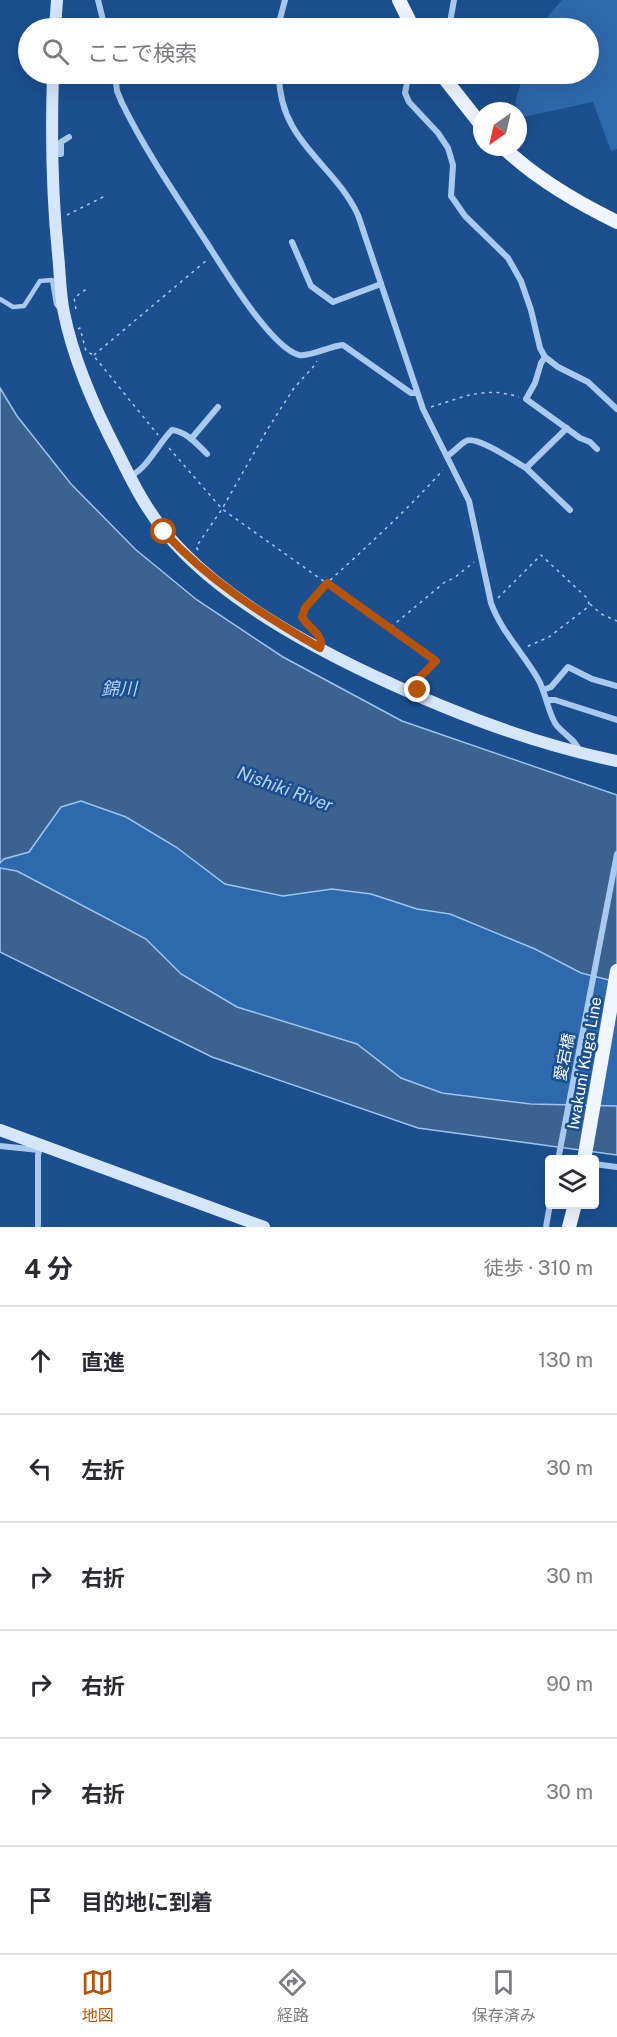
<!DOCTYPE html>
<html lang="ja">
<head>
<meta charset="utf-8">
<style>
	body { margin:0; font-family:"Public Sans","Noto Sans JP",sans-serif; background:#f7f7f7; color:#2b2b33 }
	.controls { position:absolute; right:18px; bottom:18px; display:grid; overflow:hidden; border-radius:6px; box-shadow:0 6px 24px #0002 }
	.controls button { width:54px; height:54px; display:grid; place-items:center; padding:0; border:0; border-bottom:2px solid #e1e1e2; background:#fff; color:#2b2b33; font:30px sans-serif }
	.compass { position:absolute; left:473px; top:102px; width:54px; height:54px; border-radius:50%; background:#fff; box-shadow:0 6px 24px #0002; rotate:214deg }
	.stop { position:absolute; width:18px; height:18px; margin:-14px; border:4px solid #b45309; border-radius:50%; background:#fff }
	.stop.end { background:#b45309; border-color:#fff; box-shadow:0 2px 6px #0008 }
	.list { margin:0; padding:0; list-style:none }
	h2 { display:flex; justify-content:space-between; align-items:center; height:78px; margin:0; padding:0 24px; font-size:26px }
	h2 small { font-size:20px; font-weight:400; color:#7c7c81 }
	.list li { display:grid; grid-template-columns:39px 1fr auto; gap:18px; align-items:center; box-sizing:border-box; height:108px; padding:0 24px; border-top:2px solid #e1e1e2 }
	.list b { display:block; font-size:22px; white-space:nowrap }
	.list em { font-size:20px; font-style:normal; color:#7c7c81 }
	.icon { flex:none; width:33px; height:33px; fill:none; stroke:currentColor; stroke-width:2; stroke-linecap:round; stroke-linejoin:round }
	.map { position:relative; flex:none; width:617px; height:1227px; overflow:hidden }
	.search { position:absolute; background:#fff; box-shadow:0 6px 24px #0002; left:18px; right:18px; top:18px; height:66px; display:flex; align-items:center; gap:15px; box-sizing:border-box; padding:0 21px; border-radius:33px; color:#7c7c81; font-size:22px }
	.sheet { height:726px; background:#fff }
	nav { display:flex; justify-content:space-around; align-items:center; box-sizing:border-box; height:84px; border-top:2px solid #e1e1e2; background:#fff; font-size:16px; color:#7c7c81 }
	nav a { display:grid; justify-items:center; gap:3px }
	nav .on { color:#b45309 }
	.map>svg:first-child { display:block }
</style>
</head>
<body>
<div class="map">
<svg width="617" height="1227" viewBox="0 0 617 1227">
	<rect width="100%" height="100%" fill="#1b4f8f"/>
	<g fill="#2e69ad">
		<path d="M562 0H617V149L611 151 593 102 518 118V111H515L516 98 524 74H588V28H551L548 16Z"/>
		<path d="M81 801 126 817 176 847 283 896 332 889 371 894 417 909 450 914 535 949 581 973 617 982V1106L531 1104 442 1093 401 1078 357 1044 238 1007 181 974 146 939 17 871 0 868V863L4 859 29 852 61 807Z"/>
	</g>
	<g fill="#3c6290" stroke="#9cc4f0" stroke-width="1.5">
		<path d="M0 388 17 416 71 484 135 549 197 600 283 657 402 721 617 795V982L581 973 535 949 450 914 417 909 371 894 332 889 283 896 225 884 176 847 126 817 81 801 61 807 29 852 4 859 0 863Z"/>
		<path d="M0 868 17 871 146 939 181 974 237 1007 357 1044 401 1078 442 1093 531 1104 617 1106V1155L418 1128 212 1057 0 952Z"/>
	</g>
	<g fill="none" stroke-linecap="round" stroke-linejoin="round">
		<g stroke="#a9c9ee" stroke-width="1.5" stroke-dasharray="3 4.5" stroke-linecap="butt">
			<path d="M67 215 107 195"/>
			<path d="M76 309 74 298 89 287"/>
			<path d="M78 329 80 328 86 351 93 355 158 435"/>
			<path d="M94 355 207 260"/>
			<path d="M431 407C464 397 484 386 519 397"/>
			<path d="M169 448 222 509 436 661 422 674 417 683"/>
			<path d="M198 550 196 547 222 509 267 430 294 388 313 367 317 361"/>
			<path d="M498 598 541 555 586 597 589 603 588 607 549 637 526 647"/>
			<path d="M590 604 601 614 617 621"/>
			<path d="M391 627 445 582 454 578 474 562"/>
			<path d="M315 633 308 627 302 617C310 594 346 567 364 549 391 524 419 497 443 470"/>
		</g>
		<path stroke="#a9c9ee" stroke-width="4.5" d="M0 299 13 307 24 306 40 281 52 280 56 304 60 309"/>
		<g stroke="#a9c9ee" stroke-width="6">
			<path d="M98 0 105 28"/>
			<path d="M281 28 280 19 285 0"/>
			<path d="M449 28 454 0"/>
			<path d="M115 74 117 91 122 103C146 152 177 197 207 243 223 268 271 348 299 355 311 357 329 346 343 345L411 393H417"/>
			<path d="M279 74C279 142 333 162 358 215L423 409 469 501 491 603C501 631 523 653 538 679 546 693 547 709 555 723 561 733 576 739 579 751"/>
			<path d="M416 74 407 83 405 93 409 102 438 133 448 148 453 165 451 196 465 216 508 258 521 281 531 310 540 348 545 357 558 367 588 382 617 409"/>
			<path d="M53 154H61V142L69 137"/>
			<path d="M292 242 311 286 333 302 381 284"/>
			<path d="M545 357 541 363 535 383 526 399 580 438 590 442 597 449"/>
			<path d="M191 439 218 407"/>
			<path d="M447 456C454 452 459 445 466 441 477 435 515 462 526 468L567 428"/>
			<path d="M526 468 570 510"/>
			<path d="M129 477C148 468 157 445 172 430 187 432 197 444 207 454"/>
			<path d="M543 690 551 687 568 667 592 679 617 686"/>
			<path d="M547 700H555L617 720"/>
			<path d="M0 1146 39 1150"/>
			<path d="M558 1160 617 854"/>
			<path d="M594 1164 617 1167"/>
			<path d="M38 1227V1155L41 1144"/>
			<path d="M546 1227 550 1204"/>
		</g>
		<g stroke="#d6e6fa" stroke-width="12">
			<path d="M55 28 57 0"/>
			<path d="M53 74C51 133 52 194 58 254 60 273 60 294 64 313 74 362 95 409 118 453 137 492 153 522 184 553 233 603 309 645 372 675 450 712 532 744 617 761"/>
			<path d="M0 1130 264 1227"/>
		</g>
		<g stroke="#f0f6ff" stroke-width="14">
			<path d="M399 0 413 28"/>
			<path d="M441 74 482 126"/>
			<path d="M503 147C536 179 576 202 617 222"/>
			<path d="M584 1160 617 971"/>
			<path d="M569 1227 575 1204"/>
		</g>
	</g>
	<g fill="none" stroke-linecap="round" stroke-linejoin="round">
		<path stroke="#b45309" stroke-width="8" d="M164 532C209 581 263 615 320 648 325 635 309 629 302 617L305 608 327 583 436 661 416 681 418 690"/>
	</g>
	<g text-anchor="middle" stroke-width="5" stroke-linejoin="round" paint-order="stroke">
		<g font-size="16" fill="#fff" stroke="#1b4f8f">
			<text transform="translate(564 1057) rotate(-79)" y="6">愛宕橋</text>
			<text transform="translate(584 1063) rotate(-80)" y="6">Iwakuni Kuga Line</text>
		</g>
		<g font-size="18" font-style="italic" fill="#b5d3f5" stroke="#1b4f8f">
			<text x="119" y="695">錦川</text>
			<text transform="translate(285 789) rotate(20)" y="6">Nishiki River</text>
		</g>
	</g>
</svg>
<div class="controls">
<button><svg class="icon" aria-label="layers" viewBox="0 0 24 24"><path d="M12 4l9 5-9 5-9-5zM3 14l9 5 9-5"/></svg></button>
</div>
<svg class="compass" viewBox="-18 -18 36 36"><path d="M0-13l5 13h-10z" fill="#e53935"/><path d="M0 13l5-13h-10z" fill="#7c7c81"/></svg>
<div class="stop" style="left:164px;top:532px"></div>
<div class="stop end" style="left:418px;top:690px"></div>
<div class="search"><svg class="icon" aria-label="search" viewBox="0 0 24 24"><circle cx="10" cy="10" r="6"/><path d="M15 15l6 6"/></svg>ここで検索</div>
</div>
<section class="sheet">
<h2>4 分<small>徒歩 · 310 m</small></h2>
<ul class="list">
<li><svg class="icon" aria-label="ahead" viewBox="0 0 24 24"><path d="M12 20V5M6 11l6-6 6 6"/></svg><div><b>直進</b></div><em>130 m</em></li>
<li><svg class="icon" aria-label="left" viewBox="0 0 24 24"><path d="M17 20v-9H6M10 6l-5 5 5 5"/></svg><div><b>左折</b></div><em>30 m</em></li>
<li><svg class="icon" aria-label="right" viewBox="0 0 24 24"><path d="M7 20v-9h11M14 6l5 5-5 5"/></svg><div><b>右折</b></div><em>30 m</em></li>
<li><svg class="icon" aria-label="right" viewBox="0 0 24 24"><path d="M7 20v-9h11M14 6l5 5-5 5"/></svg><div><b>右折</b></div><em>90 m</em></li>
<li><svg class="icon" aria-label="right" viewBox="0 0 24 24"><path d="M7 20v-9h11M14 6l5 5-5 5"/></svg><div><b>右折</b></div><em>30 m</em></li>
<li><svg class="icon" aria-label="arrive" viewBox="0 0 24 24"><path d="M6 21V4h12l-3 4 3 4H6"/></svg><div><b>目的地に到着</b></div></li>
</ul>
</section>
<nav>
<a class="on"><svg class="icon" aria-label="map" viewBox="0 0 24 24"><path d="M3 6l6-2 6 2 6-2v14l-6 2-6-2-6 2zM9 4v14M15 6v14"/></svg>地図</a>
<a><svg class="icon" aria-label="directions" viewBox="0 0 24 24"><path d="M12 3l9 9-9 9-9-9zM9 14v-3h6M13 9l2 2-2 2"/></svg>経路</a>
<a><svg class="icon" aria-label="saved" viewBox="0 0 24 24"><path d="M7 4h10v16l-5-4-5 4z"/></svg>保存済み</a>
</nav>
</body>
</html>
